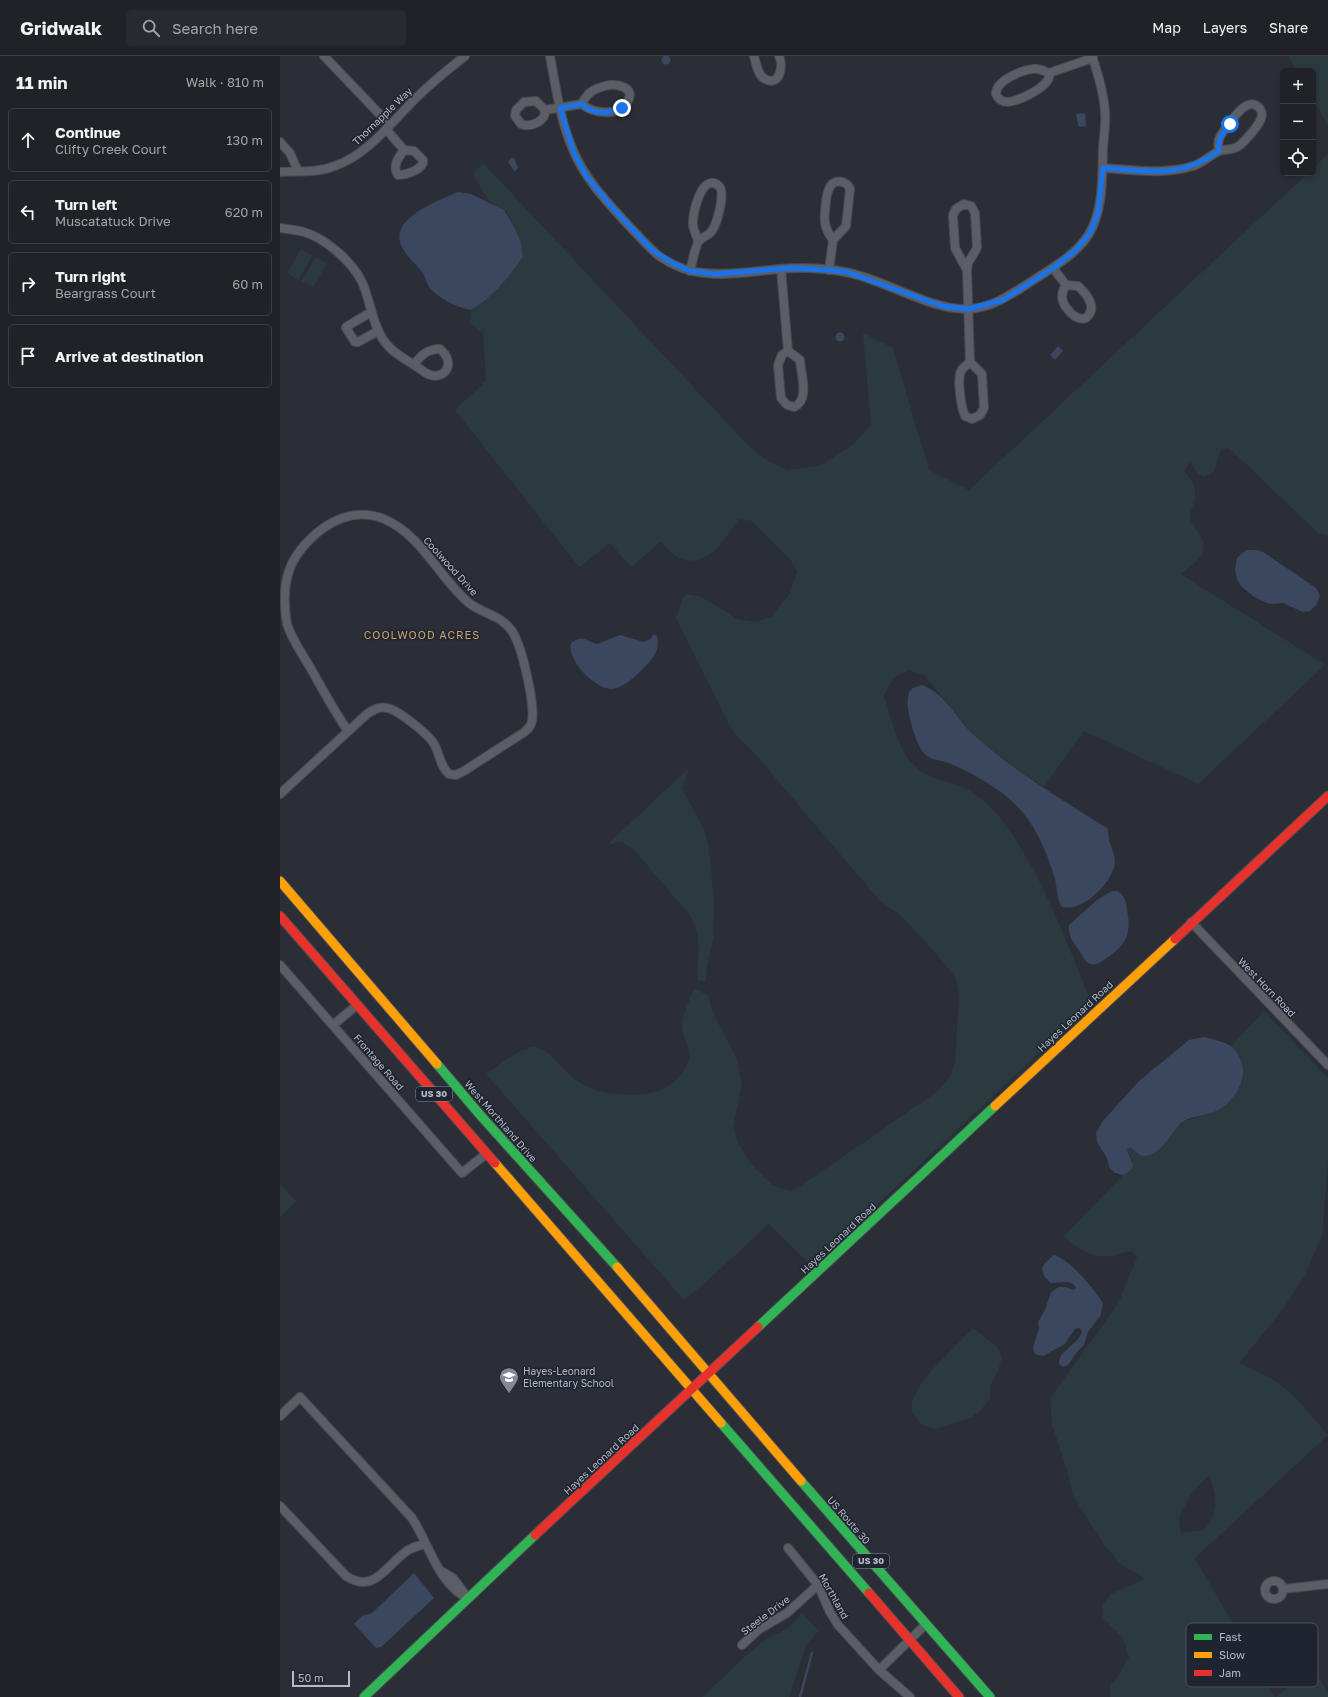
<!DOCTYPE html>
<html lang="en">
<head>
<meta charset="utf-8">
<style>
	body { margin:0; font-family:"Golos Text",sans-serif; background:#282a30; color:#f1f3f6 }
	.controls { position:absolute; right:12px; top:12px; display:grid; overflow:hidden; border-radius:6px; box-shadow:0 2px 6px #0003 }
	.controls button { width:36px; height:36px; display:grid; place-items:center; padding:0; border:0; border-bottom:1px solid #3d3f45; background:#202228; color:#f1f3f6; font:20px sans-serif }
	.scale { position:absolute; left:12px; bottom:10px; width:58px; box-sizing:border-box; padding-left:4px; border:2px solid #b6bac7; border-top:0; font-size:11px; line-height:14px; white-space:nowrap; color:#b6bac7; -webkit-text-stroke:3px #1f2431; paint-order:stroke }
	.stop { position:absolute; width:12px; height:12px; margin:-9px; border:3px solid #1a73e8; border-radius:50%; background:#fff }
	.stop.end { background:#1a73e8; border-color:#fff; box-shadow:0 1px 4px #0008 }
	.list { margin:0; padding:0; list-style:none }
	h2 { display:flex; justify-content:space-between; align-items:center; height:52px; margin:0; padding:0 16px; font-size:17px }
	h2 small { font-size:13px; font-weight:400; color:#a2a4a8 }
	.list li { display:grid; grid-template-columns:26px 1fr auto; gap:12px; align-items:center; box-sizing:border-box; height:64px; margin:0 8px 8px; padding:0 8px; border:1px solid #3d3f45; border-radius:6px }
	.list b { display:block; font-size:15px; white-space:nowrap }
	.list p { margin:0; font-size:13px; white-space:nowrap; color:#a2a4a8 }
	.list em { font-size:13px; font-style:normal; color:#a2a4a8 }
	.icon { flex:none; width:22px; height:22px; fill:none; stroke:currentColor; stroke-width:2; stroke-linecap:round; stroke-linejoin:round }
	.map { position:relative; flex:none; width:1048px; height:1641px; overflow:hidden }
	header { display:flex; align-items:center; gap:24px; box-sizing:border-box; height:56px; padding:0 20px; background:#202228; border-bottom:1px solid #3d3f45 }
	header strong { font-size:19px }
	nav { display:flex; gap:22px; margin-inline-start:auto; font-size:14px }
	.search { width:280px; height:36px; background:#282a30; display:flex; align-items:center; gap:10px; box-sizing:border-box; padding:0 14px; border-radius:6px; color:#a2a4a8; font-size:15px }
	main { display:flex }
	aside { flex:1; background:#202228 }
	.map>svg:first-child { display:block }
</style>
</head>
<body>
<header>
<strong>Gridwalk</strong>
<div class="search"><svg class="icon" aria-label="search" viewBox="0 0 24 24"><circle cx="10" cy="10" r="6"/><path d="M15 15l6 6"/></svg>Search here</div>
<nav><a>Map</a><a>Layers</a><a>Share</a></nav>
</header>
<main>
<aside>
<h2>11 min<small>Walk · 810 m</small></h2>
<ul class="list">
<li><svg class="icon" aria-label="ahead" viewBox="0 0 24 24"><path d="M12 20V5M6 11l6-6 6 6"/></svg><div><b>Continue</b><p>Clifty Creek Court</p></div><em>130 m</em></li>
<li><svg class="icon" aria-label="left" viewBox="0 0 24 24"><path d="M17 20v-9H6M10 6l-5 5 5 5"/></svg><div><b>Turn left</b><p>Muscatatuck Drive</p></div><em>620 m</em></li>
<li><svg class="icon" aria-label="right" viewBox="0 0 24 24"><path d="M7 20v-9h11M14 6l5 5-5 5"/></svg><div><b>Turn right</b><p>Beargrass Court</p></div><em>60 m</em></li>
<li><svg class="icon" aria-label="arrive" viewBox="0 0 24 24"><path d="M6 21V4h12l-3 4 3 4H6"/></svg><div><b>Arrive at destination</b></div></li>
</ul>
</aside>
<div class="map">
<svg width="1048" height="1641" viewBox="0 0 1048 1641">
	<rect width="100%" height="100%" fill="#2b2e36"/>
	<g fill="#2b3a3f" fill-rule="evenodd">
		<path d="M1009 0H1048V70L1033 43V15H1017Z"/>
		<path d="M1048 98V479L1038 477 949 392 941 393 934 415 924 421 916 416 910 406 904 415C913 424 918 435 914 447 913 451 910 456 910 459 910 469 917 473 921 481 930 497 912 510 901 518L1045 609 918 728 804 675 764 731 733 710 695 681 644 619 629 614 613 622 604 640C611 660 618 695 634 709 650 725 664 723 683 731 699 738 714 754 724 767 764 821 786 886 812 947L532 1210 489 1168 425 1227 404 1244 206 1018C216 1011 244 989 256 991 271 994 287 1019 300 1027 319 1040 365 1043 385 1032 395 1026 402 1019 407 1008 415 995 401 982 402 968 403 956 410 944 414 933L428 939 432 955 458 1006 462 1028 453 1071 459 1089 473 1110 490 1127 500 1132 510 1135 522 1129 658 1035 670 1021 675 1007 679 941 676 923 665 908 631 870 618 857 600 845 470 692 457 681 449 669 396 562 402 543 407 538 422 541 457 563 475 566 491 561 510 537 517 516 510 503 472 465 459 463C451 473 444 485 436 493 416 512 396 507 381 485L351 511 330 487 299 511 175 354 206 325 203 277 190 267 191 254C213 241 228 222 243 201 241 187 235 165 225 155 222 152 217 151 214 149 205 140 198 128 193 118L203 107 465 386 486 404 508 414 539 410 573 389 591 368 583 277 613 292 649 414 689 434 1028 117H1033V112Z"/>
		<path d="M21 193 33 199 18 224 7 217Z"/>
		<path d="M36 201 47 208 33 231 21 225Z"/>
		<path d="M409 712 402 732 426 778 430 802 434 849 433 883 427 909 426 926 417 924C418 899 423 880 409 858L354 794C343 786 339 783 326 790Z"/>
		<path d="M984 955 1048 1022V1105L1042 1180 1024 1221 1001 1256 959 1307 994 1324 1012 1338 1048 1379 915 1502 995 1641H830L831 1628 839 1619 849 1602 843 1582 823 1562V1548L831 1538 865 1523 841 1509 823 1487 793 1440 789 1421 772 1368 770 1342 838 1248 857 1201 853 1196C841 1195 841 1199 832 1200 809 1202 799 1194 784 1180L844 1118 849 1116 852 1103 847 1093 850 1092 858 1098 880 1092 893 1076 905 1065 939 1054 961 1002 951 990ZM929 1419C937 1441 939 1455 924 1474L901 1477 899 1462 911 1438Z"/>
		<path d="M0 1127 16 1145 0 1161Z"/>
		<path d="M693 1272 717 1291 722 1301 719 1312 710 1330V1342L700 1355 690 1362 655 1373 642 1369 632 1356V1346L640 1330 650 1316Z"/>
		<path d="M522 1557 539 1575 526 1589 509 1641H422L481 1586 508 1572Z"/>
		<path d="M1032 1612 1048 1636V1641H996Z"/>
	</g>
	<g fill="#3b475e">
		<circle cx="386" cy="4" r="4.5"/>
		<path d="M805 57 806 70 799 71 796 58Z"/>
		<path d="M231 102H234L238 112 235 116 228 106Z"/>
		<path d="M178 136 191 138 224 154 235 172 241 187 243 201C228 222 213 241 191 254 176 251 159 243 149 231 146 227 146 222 143 217 137 209 126 200 122 191 107 163 159 144 178 136Z"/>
		<circle cx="560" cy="281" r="4.5"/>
		<path d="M778 290 783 295 775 304 770 299Z"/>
		<path d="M966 494H977L983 496 1036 532 1040 540 1036 549 1030 555 1023 556 1003 547 990 548 974 541 961 530 957 523 955 513 957 502Z"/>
		<path d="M374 578 377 580C379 586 378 593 375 598 369 609 343 635 330 633 313 631 287 604 291 587 304 578 304 585 317 588L340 579 364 586 370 583Z"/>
		<path d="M642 629C667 638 677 665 696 681 736 716 782 744 827 772 829 776 828 779 829 783 831 793 837 801 834 811 830 828 800 859 781 850 777 842 777 832 775 823 769 803 761 782 749 765 731 738 700 721 671 708 663 704 653 705 646 699 637 692 629 663 628 652 627 647 628 641 629 636L633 632Z"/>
		<path d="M832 835H838C845 840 846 846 847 854 852 878 846 890 825 903 821 906 816 910 811 908 805 907 802 899 799 894 793 886 788 880 789 869L817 844Z"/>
		<path d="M924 981C932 983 946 986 952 991 973 1011 961 1039 940 1053 931 1059 916 1059 906 1064 891 1072 884 1099 865 1100 858 1100 855 1094 850 1092L847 1093 853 1110 849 1116 843 1119 835 1117 829 1111 827 1102 817 1086 816 1077 822 1066 859 1025 909 984Z"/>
		<path d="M774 1199C793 1206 812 1231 823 1247L821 1259 808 1276 804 1289 797 1296 788 1309 783 1311 779 1308C777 1295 800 1288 802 1275L800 1272 795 1273 785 1288 763 1300 755 1298 753 1292 759 1272 758 1266 765 1254 771 1236 779 1231H785L794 1234 796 1232C792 1223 780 1227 771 1227L764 1220 762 1212 765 1207Z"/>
		<path d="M134 1517 154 1542 101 1591 96 1592 74 1568 82 1560 92 1557Z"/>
	</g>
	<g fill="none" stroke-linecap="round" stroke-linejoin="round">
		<path stroke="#3b475e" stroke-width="2.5" d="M520 1641 532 1597"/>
		<defs>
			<g id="street">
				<path d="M44 0 110 69"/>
				<path d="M270 0C276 32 280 64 293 94 305 123 327 146 348 169 358 179 368 191 379 200 392 209 409 216 424 217 449 220 475 215 499 213 521 211 544 212 565 216 605 223 648 254 688 253 712 252 732 238 752 225 772 212 796 199 809 178 824 153 822 119 823 91 824 80 826 68 825 56 824 37 818 18 812 0"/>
				<path d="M474 0C476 7 478 20 485 23 499 31 504 11 499 0"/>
				<path d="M769 17C773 30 738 45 728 46 722 46 718 43 716 38 715 25 742 14 753 13 759 12 764 15 769 17L813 2"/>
				<path d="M265 54C266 65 251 72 241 68L235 60 236 54 244 46 256 45 265 54 302 48C312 58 341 61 348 45 356 30 334 27 325 30 313 33 307 37 302 48"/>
				<path d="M106 73 124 94C118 102 112 110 118 119 126 119 139 115 143 107V104L134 95 124 94"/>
				<path d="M0 86 10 97 18 115"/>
				<path d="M823 112C853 114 884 119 913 110 923 107 931 98 940 95 944 93 950 94 955 92 962 90 978 70 981 63 985 54 975 44 966 50 959 53 942 76 939 83 938 87 938 90 939 95"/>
				<path d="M0 116C18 115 37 117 55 110 88 98 110 68 134 44 150 28 167 14 185 0"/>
				<path d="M0 172C8 173 16 174 24 176 45 182 71 205 81 224 89 239 91 262 100 278 109 297 127 303 143 315 161 329 179 309 160 293 147 293 142 299 134 308"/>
				<path d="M773 212 786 229C784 232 782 237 782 241 783 251 796 266 806 262 818 252 807 238 798 230L786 229"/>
				<path d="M501 213 508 295 502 299 498 309 501 342 507 349 514 351C530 344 521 319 520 304L508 295"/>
				<path d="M549 214 553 184 566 170 570 133C566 124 553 122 549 133 546 138 544 161 545 167 546 173 550 180 553 184"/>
				<path d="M687 214 675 192 673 159 676 153 684 148 691 150 695 157 697 192 688 207 687 214 690 306C687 309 683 311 681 315 677 324 681 351 685 360L692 363 700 359 704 352 702 318 690 306"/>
				<path d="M410 215C412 208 415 190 419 185 422 181 428 180 431 176 437 169 446 136 439 130 422 115 412 158 413 168 413 174 417 180 418 185"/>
				<path d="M91 256 66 271V272L75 286H78L98 275"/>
				<path d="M0 738 87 658C93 654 99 650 107 652 117 653 146 677 152 685 160 695 159 710 169 718L176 719 184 715 243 677C247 674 251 671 252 665 255 647 242 590 232 575 221 559 203 558 189 547 159 522 142 479 104 463 82 454 60 460 42 473 8 499 0 526 7 568 12 584 23 599 31 613 43 634 54 655 68 675"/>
				<path d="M911 866 1048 1009"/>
				<path d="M0 909 182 1117 206 1098"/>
				<path d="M53 969 77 949"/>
				<path d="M0 1360 20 1341 132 1462C148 1486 159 1530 188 1542"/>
				<path d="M0 1450 66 1520C93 1537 103 1514 123 1498 129 1492 137 1490 145 1488"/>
				<path d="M508 1492 538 1529 550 1556 558 1569 599 1614 630 1641"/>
				<path d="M163 1516 173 1522 188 1542"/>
				<circle cx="994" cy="1534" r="9"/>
				<path d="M1003 1533 1048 1528"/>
				<path d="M462 1589 478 1574 507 1557 538 1529"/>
				<path d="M599 1614 646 1568"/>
			</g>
			<g id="fast">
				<path d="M157 1008 201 1060 337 1211"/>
				<path d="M478 1271 715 1050"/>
				<path d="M441 1367 589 1537"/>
				<path d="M521 1425 710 1641"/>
				<path d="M84 1641 255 1479"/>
			</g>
			<g id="slow">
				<path d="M0 825 157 1008"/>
				<path d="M715 1050 895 883"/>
				<path d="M215 1107 441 1367"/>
				<path d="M337 1211 521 1425"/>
			</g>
			<g id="jam">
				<path d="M0 860 215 1107"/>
				<path d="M895 883 1048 740"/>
				<path d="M255 1479 478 1271"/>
				<path d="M589 1537 679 1641"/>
			</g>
		</defs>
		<use href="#street" stroke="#474a4f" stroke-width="10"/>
		<use href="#fast" stroke="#474a4f" stroke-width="11"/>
		<use href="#slow" stroke="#474a4f" stroke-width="11"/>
		<use href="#jam" stroke="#474a4f" stroke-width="11"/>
		<use href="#street" stroke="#5b5e65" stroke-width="8"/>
		<use href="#fast" stroke="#30b455" stroke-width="9"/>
		<use href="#slow" stroke="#ff9f0a" stroke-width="9"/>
		<use href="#jam" stroke="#e5322d" stroke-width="9"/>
	</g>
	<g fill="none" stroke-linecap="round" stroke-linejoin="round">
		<path stroke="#1a73e8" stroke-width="5" d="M342 52C328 58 313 59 302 48L280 52 294 97 307 121 332 151 372 194 391 206 410 215 434 218 512 212 549 214 567 216 662 250 671 251 688 253 723 244 773 212 796 194 810 177 818 157 823 112C869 115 899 123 939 95 937 83 943 77 950 68"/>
	</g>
	<defs>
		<symbol id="school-pin" viewBox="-11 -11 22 30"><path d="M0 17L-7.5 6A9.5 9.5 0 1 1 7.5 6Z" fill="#858994" stroke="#1f2431"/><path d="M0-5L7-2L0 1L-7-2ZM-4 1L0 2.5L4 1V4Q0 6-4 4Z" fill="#fff"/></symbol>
	</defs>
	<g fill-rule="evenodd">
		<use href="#school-pin" x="218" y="1310" width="22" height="30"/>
	</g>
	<g text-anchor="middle" stroke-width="3" stroke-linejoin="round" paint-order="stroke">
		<g fill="#1f2431" stroke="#898d9a" stroke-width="1">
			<rect x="136" y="1031" width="36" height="14" rx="3"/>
			<rect x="573" y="1498" width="36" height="14" rx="3"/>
		</g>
		<g font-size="9" font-weight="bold" fill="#b6bac7">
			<text x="154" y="1041">US 30</text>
			<text x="591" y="1508">US 30</text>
		</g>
		<g font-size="10" fill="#b6bac7" stroke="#1f2431">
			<text transform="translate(102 60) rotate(-44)" y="4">Thornapple Way</text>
			<text transform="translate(171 510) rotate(48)" y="4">Coolwood Drive</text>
			<text transform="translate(987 931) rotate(46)" y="4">West Horn Road</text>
			<text transform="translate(795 960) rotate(-43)" y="4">Hayes Leonard Road</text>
			<text transform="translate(99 1006) rotate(49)" y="4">Frontage Road</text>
			<text transform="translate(221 1065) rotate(49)" y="4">West Morthland Drive</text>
			<text transform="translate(558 1182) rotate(-43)" y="4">Hayes Leonard Road</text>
			<text transform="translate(321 1403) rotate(-43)" y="4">Hayes Leonard Road</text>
			<text transform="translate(569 1464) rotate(49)" y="4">US Route 30</text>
			<text transform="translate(554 1540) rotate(61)" y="4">Morthland</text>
			<text transform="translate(485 1559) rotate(-37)" y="4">Steele Drive</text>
		</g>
		<g font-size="10" fill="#b6bac7" stroke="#1f2431" text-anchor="start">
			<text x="243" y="1319">Hayes-Leonard<tspan x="243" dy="12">Elementary School</tspan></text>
		</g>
		<g font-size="11" letter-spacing="1" fill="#cba06d" stroke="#1f2431">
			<text x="142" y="583">COOLWOOD ACRES</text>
		</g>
	</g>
	<rect x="906" y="1567" width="132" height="64" rx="6" fill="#1f2431" stroke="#4c515e" stroke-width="1"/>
	<rect x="914" y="1578" width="18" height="6" fill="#30b455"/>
	<rect x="914" y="1596" width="18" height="6" fill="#ff9f0a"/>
	<rect x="914" y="1614" width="18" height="6" fill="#e5322d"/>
	<g font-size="11" fill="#b6bac7">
		<text x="939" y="1585">Fast</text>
		<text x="939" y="1603">Slow</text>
		<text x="939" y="1621">Jam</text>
	</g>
</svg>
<div class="controls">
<button>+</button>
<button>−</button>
<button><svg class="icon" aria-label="locate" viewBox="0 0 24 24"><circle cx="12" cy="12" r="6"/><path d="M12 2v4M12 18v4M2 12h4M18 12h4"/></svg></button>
</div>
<div class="scale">50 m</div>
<div class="stop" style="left:950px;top:68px"></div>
<div class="stop end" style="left:342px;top:52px"></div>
</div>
</main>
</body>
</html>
